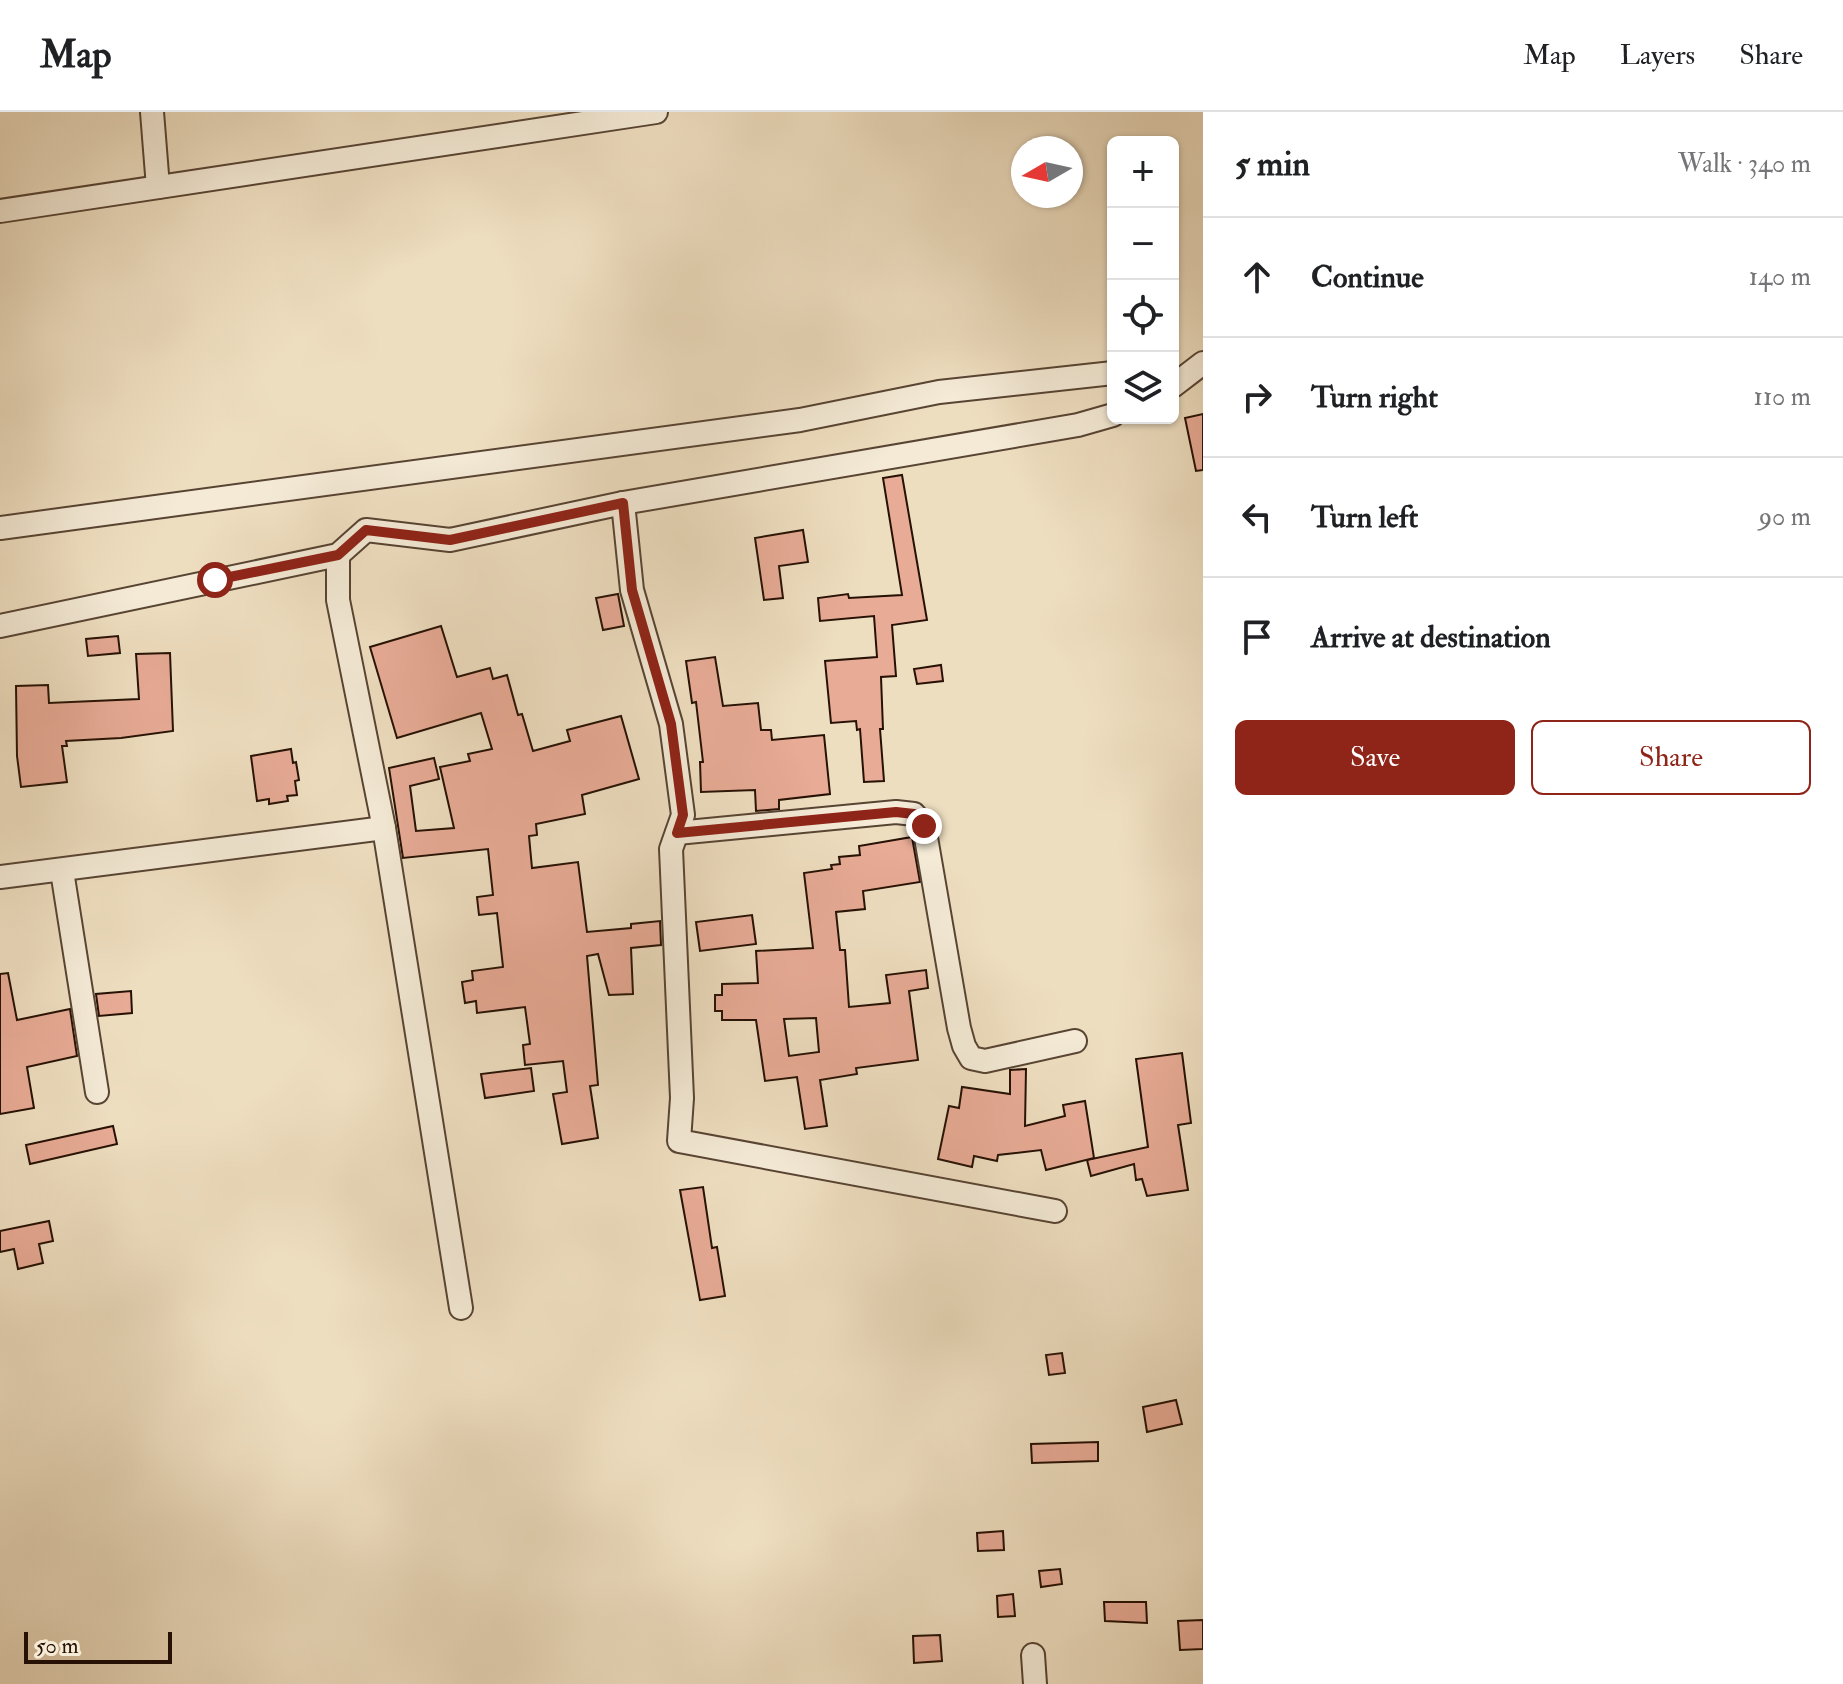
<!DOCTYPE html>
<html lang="en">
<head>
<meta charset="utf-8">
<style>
	body { margin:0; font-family:"IM FELL Double Pica",serif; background:#f6f6f6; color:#202124 }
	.controls { position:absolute; right:24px; top:24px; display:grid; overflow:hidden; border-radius:12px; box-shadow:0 2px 6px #0004 }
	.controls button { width:72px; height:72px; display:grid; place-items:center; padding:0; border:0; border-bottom:2px solid #e0e0e0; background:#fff; color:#202124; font:40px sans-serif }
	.compass { position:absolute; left:1011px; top:24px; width:72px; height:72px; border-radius:50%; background:#fff; box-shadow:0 2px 6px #0004; rotate:261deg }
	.scale { position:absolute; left:24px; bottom:20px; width:148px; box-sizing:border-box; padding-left:8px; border:4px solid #261104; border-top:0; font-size:22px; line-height:28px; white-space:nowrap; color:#261104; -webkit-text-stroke:6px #f4ead6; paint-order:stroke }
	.stop { position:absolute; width:24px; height:24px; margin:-18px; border:6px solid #8f2418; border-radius:50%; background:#fff }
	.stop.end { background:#8f2418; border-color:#fff; box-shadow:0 2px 8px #0008 }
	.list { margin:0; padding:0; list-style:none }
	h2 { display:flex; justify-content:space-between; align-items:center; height:104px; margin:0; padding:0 32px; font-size:34px }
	h2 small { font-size:26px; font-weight:400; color:#757577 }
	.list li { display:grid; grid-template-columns:52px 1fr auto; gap:24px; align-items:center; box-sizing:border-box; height:120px; padding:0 32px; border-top:2px solid #e0e0e0 }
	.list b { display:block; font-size:30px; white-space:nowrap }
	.list em { font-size:26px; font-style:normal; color:#757577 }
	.actions { display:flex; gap:16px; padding:24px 32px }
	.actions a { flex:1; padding:18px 0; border:2px solid #8f2418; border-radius:12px; text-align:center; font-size:28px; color:#8f2418 }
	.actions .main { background:#8f2418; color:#fff }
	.icon { flex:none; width:44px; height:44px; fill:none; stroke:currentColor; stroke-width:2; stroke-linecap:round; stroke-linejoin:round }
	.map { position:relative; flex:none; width:1203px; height:1572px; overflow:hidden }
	header { display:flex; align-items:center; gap:48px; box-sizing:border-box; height:112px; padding:0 40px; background:#fff; border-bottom:2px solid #e0e0e0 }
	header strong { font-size:38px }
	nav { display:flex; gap:44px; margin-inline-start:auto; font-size:28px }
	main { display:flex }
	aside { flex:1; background:#fff }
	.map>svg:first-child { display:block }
</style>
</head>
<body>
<header>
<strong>Map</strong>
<nav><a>Map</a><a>Layers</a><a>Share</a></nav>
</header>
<main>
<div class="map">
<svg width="1203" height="1572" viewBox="0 0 1203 1572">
	<rect width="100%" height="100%" fill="#eedec0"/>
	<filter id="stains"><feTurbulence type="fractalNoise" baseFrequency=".0025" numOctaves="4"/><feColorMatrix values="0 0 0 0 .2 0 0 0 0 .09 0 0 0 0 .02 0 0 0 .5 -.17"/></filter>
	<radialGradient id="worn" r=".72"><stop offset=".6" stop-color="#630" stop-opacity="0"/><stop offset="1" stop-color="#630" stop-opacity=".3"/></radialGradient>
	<g fill="#e8ab96" stroke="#261104" stroke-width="2" fill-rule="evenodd">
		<path d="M1203 302V358L1196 359 1185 306Z"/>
		<path d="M902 363 927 508 892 513 896 564 881 565 883 617H880L884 669 864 670 860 617 857 618 856 609 831 611 825 549 877 545 874 504 820 509 818 486 848 482 849 486 902 483 883 366Z"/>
		<path d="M803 418 808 450 779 454 783 486 764 488 755 426Z"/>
		<path d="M618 482 624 514 603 518 596 486Z"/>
		<path d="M441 514 457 565 490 556 493 567 507 563 518 603 522 602 533 639 570 629 567 618 621 604 639 667 582 683 585 702 536 712 537 723 529 724 532 756 578 750 587 820 631 816V812L660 809 661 833 631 836 633 882 609 883 598 842 587 844 598 973 590 974 598 1026 562 1032 553 982 567 980 563 949 525 953 523 933 530 932 525 895 477 901 476 889 465 891 462 870 473 868 472 859 503 855 497 801 479 803 477 785 493 783 488 737 403 746 389 656 434 646 439 667 410 674 416 719 454 716 440 655 470 649 468 642 492 637 481 601 397 626 370 535Z"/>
		<path d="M118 524 120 541 88 544 86 527Z"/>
		<path d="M170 541 173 619 121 626 66 629 67 634H62L67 670 21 675 17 644 16 574 48 573 49 591 139 587 136 542Z"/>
		<path d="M715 545 723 594 758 591 761 618H771L772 628 824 623 830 682 779 688V697L756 699 755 678 701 680 700 650H703L696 590 692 591 686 549Z"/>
		<path d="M941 553 943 569 917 572 914 557Z"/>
		<path d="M291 637 293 651 296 650 299 668 295 669 297 683 287 684 288 689 269 692V687L257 689 251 644Z"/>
		<path d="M912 725 920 770 863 779 865 797 836 800 840 838H845L849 895 890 891 886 863 926 858 928 876 909 879 918 948 856 956 857 962 820 968 827 1014 805 1017 797 965 765 969 756 908H722V899H715V883H722V872L758 871 756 839 813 836 804 761 832 757 831 753 840 752 839 745 860 743 859 734ZM816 906 819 940 789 944 784 907Z"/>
		<path d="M752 803 756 832 700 839 696 810Z"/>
		<path d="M8 861 17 908 70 897 77 944 27 955 34 996 0 1002V862Z"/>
		<path d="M131 879 132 901 99 904 96 882Z"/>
		<path d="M1182 941 1191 1011 1178 1013 1188 1078 1147 1084 1142 1067 1136 1068 1134 1052 1091 1064 1087 1048 1148 1035 1136 947Z"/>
		<path d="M531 956 534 979 485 986 481 962Z"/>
		<path d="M1026 957 1025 1014 1065 1004 1063 993 1085 989 1094 1046 1046 1058 1041 1038 998 1043 997 1049 974 1044 972 1055 938 1047 949 994 959 996 962 975 1010 982V958Z"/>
		<path d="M113 1014 117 1032 30 1052 26 1033Z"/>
		<path d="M703 1075 712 1136 717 1135 725 1184 700 1188 680 1078Z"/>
		<path d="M49 1109 53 1129 39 1132 43 1151 18 1157 14 1137 0 1140V1119Z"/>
		<path d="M1062 1241 1065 1261 1049 1263 1046 1243Z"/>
		<path d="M1176 1288 1182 1312 1147 1320 1143 1295Z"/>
		<path d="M1098 1330V1349L1032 1351 1031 1332Z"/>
		<path d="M1003 1419 1004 1438 978 1439 977 1421Z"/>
		<path d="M1060 1457 1062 1472 1041 1475 1039 1459Z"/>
		<path d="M1013 1482 1015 1504 998 1505 997 1484Z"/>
		<path d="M1104 1490H1146L1147 1511 1105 1509Z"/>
		<path d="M1203 1508V1537L1180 1538 1178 1509Z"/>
		<path d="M940 1523 942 1549 914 1551 913 1524Z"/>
	</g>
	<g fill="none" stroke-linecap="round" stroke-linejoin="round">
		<defs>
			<g id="minor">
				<path d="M152 0 158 75"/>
				<path d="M0 99 656 0"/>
				<path d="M1173 274 1203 251"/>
				<path d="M623 391 632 478 671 612 683 703 671 737 682 986 679 1029 1055 1099"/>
				<path d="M0 416 800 308 939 280 1113 261"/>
				<path d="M338 443V488L384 716 461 1196"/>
				<path d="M0 514 338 443 366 418 450 428 623 391 1078 313 1113 303"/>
				<path d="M677 721 896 700 914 702 924 714 959 916 964 934 971 946 985 949 1075 929"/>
				<path d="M62 759 97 980"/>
				<path d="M0 765 384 716"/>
				<path d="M1033 1543 1035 1572"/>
			</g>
		</defs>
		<use href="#minor" stroke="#584433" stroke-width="26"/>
		<use href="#minor" stroke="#f4ead6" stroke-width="22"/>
	</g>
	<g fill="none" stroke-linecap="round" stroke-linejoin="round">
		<path stroke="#8f2418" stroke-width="10" d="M215 468 338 443 366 418 450 428 623 391 632 478 671 612 683 703 677 721 896 700 914 702 924 714"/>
	</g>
	<rect width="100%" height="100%" filter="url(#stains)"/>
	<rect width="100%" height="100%" fill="url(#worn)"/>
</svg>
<div class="controls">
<button>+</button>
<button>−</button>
<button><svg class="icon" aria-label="locate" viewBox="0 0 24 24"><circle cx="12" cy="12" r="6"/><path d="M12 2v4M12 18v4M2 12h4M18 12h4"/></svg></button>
<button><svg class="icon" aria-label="layers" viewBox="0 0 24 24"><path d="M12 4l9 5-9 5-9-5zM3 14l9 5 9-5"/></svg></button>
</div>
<svg class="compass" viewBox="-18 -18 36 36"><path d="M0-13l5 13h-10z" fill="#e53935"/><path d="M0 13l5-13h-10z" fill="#757577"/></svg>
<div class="scale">50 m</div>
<div class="stop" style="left:215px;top:468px"></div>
<div class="stop end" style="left:924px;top:714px"></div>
</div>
<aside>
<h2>5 min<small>Walk · 340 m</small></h2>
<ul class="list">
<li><svg class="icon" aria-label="ahead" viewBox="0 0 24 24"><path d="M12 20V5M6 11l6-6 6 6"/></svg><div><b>Continue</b></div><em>140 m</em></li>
<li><svg class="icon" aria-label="right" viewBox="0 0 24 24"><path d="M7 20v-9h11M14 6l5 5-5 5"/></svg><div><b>Turn right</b></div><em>110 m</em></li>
<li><svg class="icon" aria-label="left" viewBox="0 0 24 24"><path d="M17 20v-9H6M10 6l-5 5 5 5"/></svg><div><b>Turn left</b></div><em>90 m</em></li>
<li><svg class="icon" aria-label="arrive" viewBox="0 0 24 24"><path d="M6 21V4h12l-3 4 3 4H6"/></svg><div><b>Arrive at destination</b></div></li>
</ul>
<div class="actions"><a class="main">Save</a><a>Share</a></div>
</aside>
</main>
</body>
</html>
